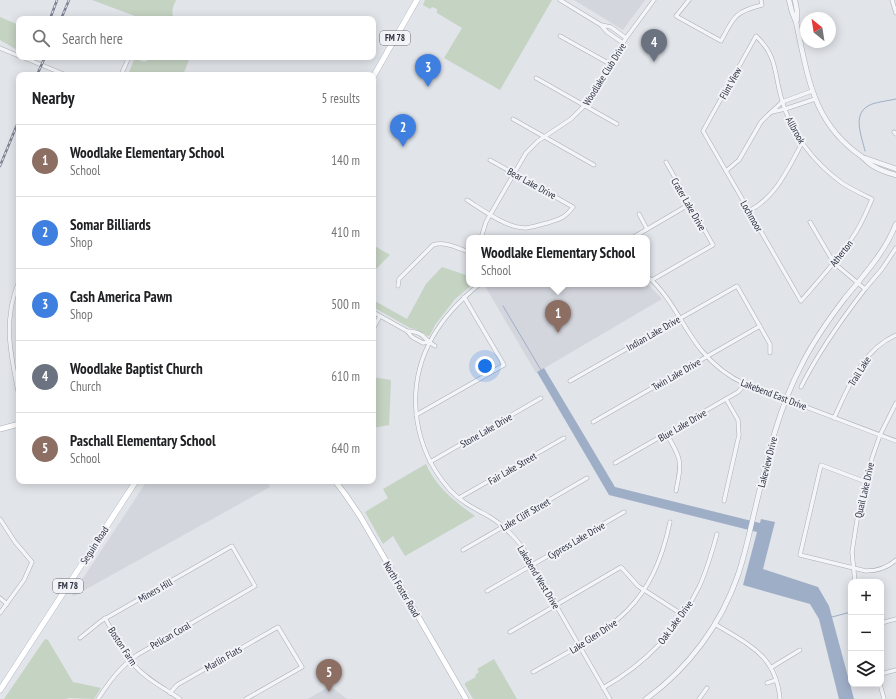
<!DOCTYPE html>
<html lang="en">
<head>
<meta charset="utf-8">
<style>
	body { margin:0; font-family:"PT Sans Narrow",sans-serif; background:#f6f6f6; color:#202124 }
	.controls { position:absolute; right:12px; bottom:12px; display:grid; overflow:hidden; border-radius:8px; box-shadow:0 2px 10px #0003 }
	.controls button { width:36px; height:36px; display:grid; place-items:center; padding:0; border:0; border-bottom:1px solid #e0e0e0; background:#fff; color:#202124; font:20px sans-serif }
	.compass { position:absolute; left:800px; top:12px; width:36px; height:36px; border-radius:50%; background:#fff; box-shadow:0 2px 10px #0003; rotate:330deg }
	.you { position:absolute; left:485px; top:366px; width:14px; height:14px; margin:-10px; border:3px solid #fff; border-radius:50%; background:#1a73e8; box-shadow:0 0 0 6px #1a73e833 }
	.badge { display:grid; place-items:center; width:26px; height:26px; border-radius:50%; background:#c74e53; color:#fff; font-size:13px; font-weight:700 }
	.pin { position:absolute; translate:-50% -33px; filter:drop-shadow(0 1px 2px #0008) }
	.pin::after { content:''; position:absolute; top:21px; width:14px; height:12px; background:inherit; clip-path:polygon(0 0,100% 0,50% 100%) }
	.popup { position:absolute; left:466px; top:235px; width:184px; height:52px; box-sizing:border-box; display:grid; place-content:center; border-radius:8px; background:#fff; filter:drop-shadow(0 1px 3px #0005); font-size:13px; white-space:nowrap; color:#757577 }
	.popup b { font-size:15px; color:#202124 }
	.popup::after { content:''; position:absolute; left:50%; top:100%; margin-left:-8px; border:8px solid transparent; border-top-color:#fff }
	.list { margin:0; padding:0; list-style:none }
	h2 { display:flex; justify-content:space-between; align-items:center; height:52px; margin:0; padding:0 16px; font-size:17px }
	h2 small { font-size:13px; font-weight:400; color:#757577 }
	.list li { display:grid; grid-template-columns:26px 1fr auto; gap:12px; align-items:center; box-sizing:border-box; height:72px; padding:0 16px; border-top:1px solid #e0e0e0 }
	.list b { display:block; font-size:15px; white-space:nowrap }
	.list p { margin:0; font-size:13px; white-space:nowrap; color:#757577 }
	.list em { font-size:13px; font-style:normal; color:#757577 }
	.icon { flex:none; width:22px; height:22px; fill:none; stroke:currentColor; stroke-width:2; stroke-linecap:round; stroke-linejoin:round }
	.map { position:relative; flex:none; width:896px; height:699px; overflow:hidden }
	.search { position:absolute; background:#fff; box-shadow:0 2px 10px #0003; left:16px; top:16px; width:360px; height:44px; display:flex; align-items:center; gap:10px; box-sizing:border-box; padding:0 14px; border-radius:8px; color:#757577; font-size:15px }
	.panel { position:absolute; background:#fff; box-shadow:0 2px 10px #0003; left:16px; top:72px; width:360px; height:412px; border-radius:8px }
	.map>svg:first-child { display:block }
</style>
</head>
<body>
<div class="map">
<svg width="896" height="699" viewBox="0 0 896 699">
	<rect width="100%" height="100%" fill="#e1e4e9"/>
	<g fill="#d4d6de">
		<path d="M574 0H645L623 30Z"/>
		<path d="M647 283 662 299 536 373 485 286 488 284Z"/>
		<path d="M147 481H266L270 487 74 596 72 595Z"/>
		<path d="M330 686 347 699H308Z"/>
	</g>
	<g fill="#c5d3c3">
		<path d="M92 0H176C173 7 170 13 175 19H143Z"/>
		<path d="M425 0H552L500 90 444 58 462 28 437 13V9L432 7 430 9 423 5Z"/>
		<path d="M0 17 19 25V51L0 40Z"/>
		<path d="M135 57H139L138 59C140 61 144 62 147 61L146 57H190L183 75H128Z"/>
		<path d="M373 245 390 255 373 272Z"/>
		<path d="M442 267 469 276V284H473L455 299 435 325 430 335 428 336 415 329 410 328 373 307V300L407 319 426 284Z"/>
		<path d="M373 377 391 380 389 425 373 428Z"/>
		<path d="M426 464C436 487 455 502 475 516L405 556 393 536 383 544 365 512 388 498 383 489Z"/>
		<path d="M45 639 48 640 73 682 101 688 94 699 68 698 67 699H4Z"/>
		<path d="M494 659 517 699H473L465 685V683L476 677 475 675 479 672 477 669Z"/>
	</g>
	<path fill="#9faec7" d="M544 368 615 487 760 523 761 519 775 522 763 569 818 587 829 606 854 699H839L819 619 810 604 743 585 757 532 609 495 537 372Z"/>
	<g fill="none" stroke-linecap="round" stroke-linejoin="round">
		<g stroke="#9faec7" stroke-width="1">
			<path d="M865 151C862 137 852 115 868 106 874 102 888 101 896 99"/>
			<path d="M503 306 541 370"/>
			<path d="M832 617 851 612"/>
		</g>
		<defs>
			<g id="minor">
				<path d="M560 0 601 25 607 32 623 43"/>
				<path d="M689 0 676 16 721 41C734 17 734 12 762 5L761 0"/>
				<path d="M892 0 896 13"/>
				<path d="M601 25 611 27 626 38"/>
				<path d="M560 36 610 64"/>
				<path d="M756 36C777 56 774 71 781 97 790 132 813 162 842 183 851 189 862 194 872 199 866 213 861 226 852 238 837 261 819 280 801 301L703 131Z"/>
				<path d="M0 48 19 56"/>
				<path d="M22 57 66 75"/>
				<path d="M121 75 129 57"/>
				<path d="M536 78 617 124"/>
				<path d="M772 112 785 109 815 99"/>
				<path d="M513 119 594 165"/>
				<path d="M894 132 896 134"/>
				<path d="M726 171 739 160 761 122 768 115 782 102 812 91"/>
				<path d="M467 200C483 210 506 228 526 228 533 227 540 225 547 223 560 219 565 218 573 207L490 160"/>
				<path d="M749 211C776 197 788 169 802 143"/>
				<path d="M639 214 647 229"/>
				<path d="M810 222 834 263 865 289 882 269 896 248"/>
				<path d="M481 238 486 222 526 153 538 141 571 119 588 102 598 86 614 57 626 38 654 0"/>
				<path d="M632 238 690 204"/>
				<path d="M647 276C672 297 682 327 702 351 714 365 729 377 745 384L896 441"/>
				<path d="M652 280 713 245 666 162"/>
				<path d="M19 281C2 322 11 355 19 396"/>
				<path d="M480 284C437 318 409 363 417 420 421 446 432 470 450 490 462 503 476 509 490 517 503 525 514 536 523 548L610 699"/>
				<path d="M398 286 399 279 433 245C445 241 457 248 469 252"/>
				<path d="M373 312 407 331 412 337 423 343 428 342"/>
				<path d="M373 329 380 316"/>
				<path d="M407 331C413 331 421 333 425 338 429 341 430 343 435 346"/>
				<path d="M570 381 737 286 770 344V353"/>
				<path d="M801 387C819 351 841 320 865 289"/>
				<path d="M416 415 504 365 464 297"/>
				<path d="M834 418C849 386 862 350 896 335"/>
				<path d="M593 422 760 326"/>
				<path d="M666 433C682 460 682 461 676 491"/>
				<path d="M430 462 541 398"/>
				<path d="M615 463 738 392 745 384"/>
				<path d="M866 482 821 465 800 555 866 571C878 571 887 568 896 560"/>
				<path d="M459 498 564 438"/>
				<path d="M724 501 739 435 738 420 726 399"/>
				<path d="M0 519 15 542 32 562 24 580 0 613"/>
				<path d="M463 550 587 478"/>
				<path d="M855 582 852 552 857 520 872 458 880 435 896 403"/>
				<path d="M487 591 624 512"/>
				<path d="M0 598 7 604"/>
				<path d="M105 618C114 634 122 651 133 664 146 679 164 688 180 699"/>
				<path d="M881 623 896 619"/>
				<path d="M715 624C749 645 776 655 780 699"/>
				<path d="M510 632 621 567 638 586 683 615"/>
				<path d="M80 638 101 621 232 546 255 586 137 655C120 667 109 682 98 699"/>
				<path d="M772 667 800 650"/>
				<path d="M533 672C607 630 651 613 670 522"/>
				<path d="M881 674 896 670"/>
				<path d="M767 683 776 680"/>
				<path d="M880 684 884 699"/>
				<path d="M603 688C645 664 678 630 699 587 707 570 712 552 717 534"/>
				<path d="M170 693 177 685 278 627 302 667 246 699"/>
				<path d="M699 699 707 688"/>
			</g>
			<g id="tertiary">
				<path d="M789 0 792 12 796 22C808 76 812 122 861 156 865 159 869 164 873 166 880 170 888 173 896 175"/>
				<path d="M795 0 797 11V20"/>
				<path d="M865 158 896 169"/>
				<path d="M646 699C689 668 721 624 738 575 744 557 748 540 752 522 765 468 776 413 802 364 814 340 829 319 845 298 864 275 885 252 896 224"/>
			</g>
			<g id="secondary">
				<path d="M0 429 19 424"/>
				<path d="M335 481 345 494 360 516 466 699"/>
			</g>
			<g id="primary">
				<path d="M373 77 417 0"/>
				<path d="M0 690 136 481"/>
			</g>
		</defs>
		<use href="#minor" stroke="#aaaeb6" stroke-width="4.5"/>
		<use href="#tertiary" stroke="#aaaeb6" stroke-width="5.5"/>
		<use href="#secondary" stroke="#aaaeb6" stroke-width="6"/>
		<use href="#primary" stroke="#a1a7b4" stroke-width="6"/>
		<use href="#minor" stroke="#f4f5f8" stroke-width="3.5"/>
		<use href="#tertiary" stroke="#f4f5f8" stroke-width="4.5"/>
		<use href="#secondary" stroke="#fff" stroke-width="5"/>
		<use href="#primary" stroke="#fff" stroke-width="5.5"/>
		<defs>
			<g id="rail">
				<path d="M50 19 57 0"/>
				<path d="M61 19 69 0"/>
				<path d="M37 75 45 57"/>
				<path d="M0 166 19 120"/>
			</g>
		</defs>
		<use href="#rail" stroke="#7c8292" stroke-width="2.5"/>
		<use href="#rail" stroke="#f1f3f7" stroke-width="1" stroke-dasharray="3" stroke-linecap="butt"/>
	</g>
	<g text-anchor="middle" stroke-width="4" stroke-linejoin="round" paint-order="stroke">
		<g fill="#f1f3f7" stroke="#666a77" stroke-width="1">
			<rect x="380" y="31" width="30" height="14" rx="3"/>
			<rect x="53" y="579" width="30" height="14" rx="3"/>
		</g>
		<g font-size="9" font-weight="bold" fill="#2b3040">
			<text x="395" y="41">FM 78</text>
			<text x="68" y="589">FM 78</text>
		</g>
		<g font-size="10" fill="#2b3040" stroke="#f1f3f7">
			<text transform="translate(604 74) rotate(-58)" y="4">Woodlake Club Drive</text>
			<text transform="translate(730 83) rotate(-61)" y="4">Flint View</text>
			<text transform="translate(796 130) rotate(61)" y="4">Allbrook</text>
			<text transform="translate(532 183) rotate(29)" y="4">Bear Lake Drive</text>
			<text transform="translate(689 204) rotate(60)" y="4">Crater Lake Drive</text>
			<text transform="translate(752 216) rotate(60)" y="4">Lochmoor</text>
			<text transform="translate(841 253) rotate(-52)" y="4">Atherton</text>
			<text transform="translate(653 333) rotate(-30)" y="4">Indian Lake Drive</text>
			<text transform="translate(859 371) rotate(-58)" y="4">Trail Lake</text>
			<text transform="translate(676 374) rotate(-30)" y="4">Twin Lake Drive</text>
			<text transform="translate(774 394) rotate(21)" y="4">Lakebend East Drive</text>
			<text transform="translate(682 425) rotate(-30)" y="4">Blue Lake Drive</text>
			<text transform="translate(486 430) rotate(-30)" y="4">Stone Lake Drive</text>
			<text transform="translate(767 462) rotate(-76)" y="4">Lakeview Drive</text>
			<text transform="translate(512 468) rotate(-30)" y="4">Fair Lake Street</text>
			<text transform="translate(864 490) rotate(-77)" y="4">Quail Lake Drive</text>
			<text transform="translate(525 514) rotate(-30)" y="4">Lake Cliff Street</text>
			<text transform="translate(576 540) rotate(-30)" y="4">Cypress Lake Drive</text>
			<text transform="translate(94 545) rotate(-57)" y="4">Seguin Road</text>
			<text transform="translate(539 577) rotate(59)" y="4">Lakebend West Drive</text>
			<text transform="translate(402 589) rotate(60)" y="4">North Foster Road</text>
			<text transform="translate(155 590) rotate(-30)" y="4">Miners Hill</text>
			<text transform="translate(675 622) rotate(-54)" y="4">Oak Lake Drive</text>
			<text transform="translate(170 635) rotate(-30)" y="4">Pelican Coral</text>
			<text transform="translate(593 636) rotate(-33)" y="4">Lake Glen Drive</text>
			<text transform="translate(123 646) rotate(57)" y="4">Boston Farm</text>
			<text transform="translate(223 658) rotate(-30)" y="4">Marlin Flats</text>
		</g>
	</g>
</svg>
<div class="controls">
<button>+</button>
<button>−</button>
<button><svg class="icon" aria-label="layers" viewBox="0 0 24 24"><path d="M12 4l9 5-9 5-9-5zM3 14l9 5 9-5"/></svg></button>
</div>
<svg class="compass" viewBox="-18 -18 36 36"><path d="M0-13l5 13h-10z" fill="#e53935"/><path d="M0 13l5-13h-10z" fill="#757577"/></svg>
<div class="you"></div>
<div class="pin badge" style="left:558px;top:333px;background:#8d6e63">1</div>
<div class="popup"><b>Woodlake Elementary School</b>School</div>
<div class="pin badge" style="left:403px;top:147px;background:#3f7fe0">2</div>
<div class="pin badge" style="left:428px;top:87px;background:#3f7fe0">3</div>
<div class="pin badge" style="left:654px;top:62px;background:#6b7280">4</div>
<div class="pin badge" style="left:329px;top:692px;background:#8d6e63">5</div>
<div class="search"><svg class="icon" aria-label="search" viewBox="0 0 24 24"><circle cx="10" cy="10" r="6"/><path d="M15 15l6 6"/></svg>Search here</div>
<section class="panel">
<h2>Nearby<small>5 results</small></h2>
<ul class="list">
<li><span class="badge" style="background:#8d6e63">1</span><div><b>Woodlake Elementary School</b><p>School</p></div><em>140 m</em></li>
<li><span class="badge" style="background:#3f7fe0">2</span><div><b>Somar Billiards</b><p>Shop</p></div><em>410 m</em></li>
<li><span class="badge" style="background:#3f7fe0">3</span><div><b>Cash America Pawn</b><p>Shop</p></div><em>500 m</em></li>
<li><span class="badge" style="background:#6b7280">4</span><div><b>Woodlake Baptist Church</b><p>Church</p></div><em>610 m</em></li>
<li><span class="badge" style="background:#8d6e63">5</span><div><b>Paschall Elementary School</b><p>School</p></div><em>640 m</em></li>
</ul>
</section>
</div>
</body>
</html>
